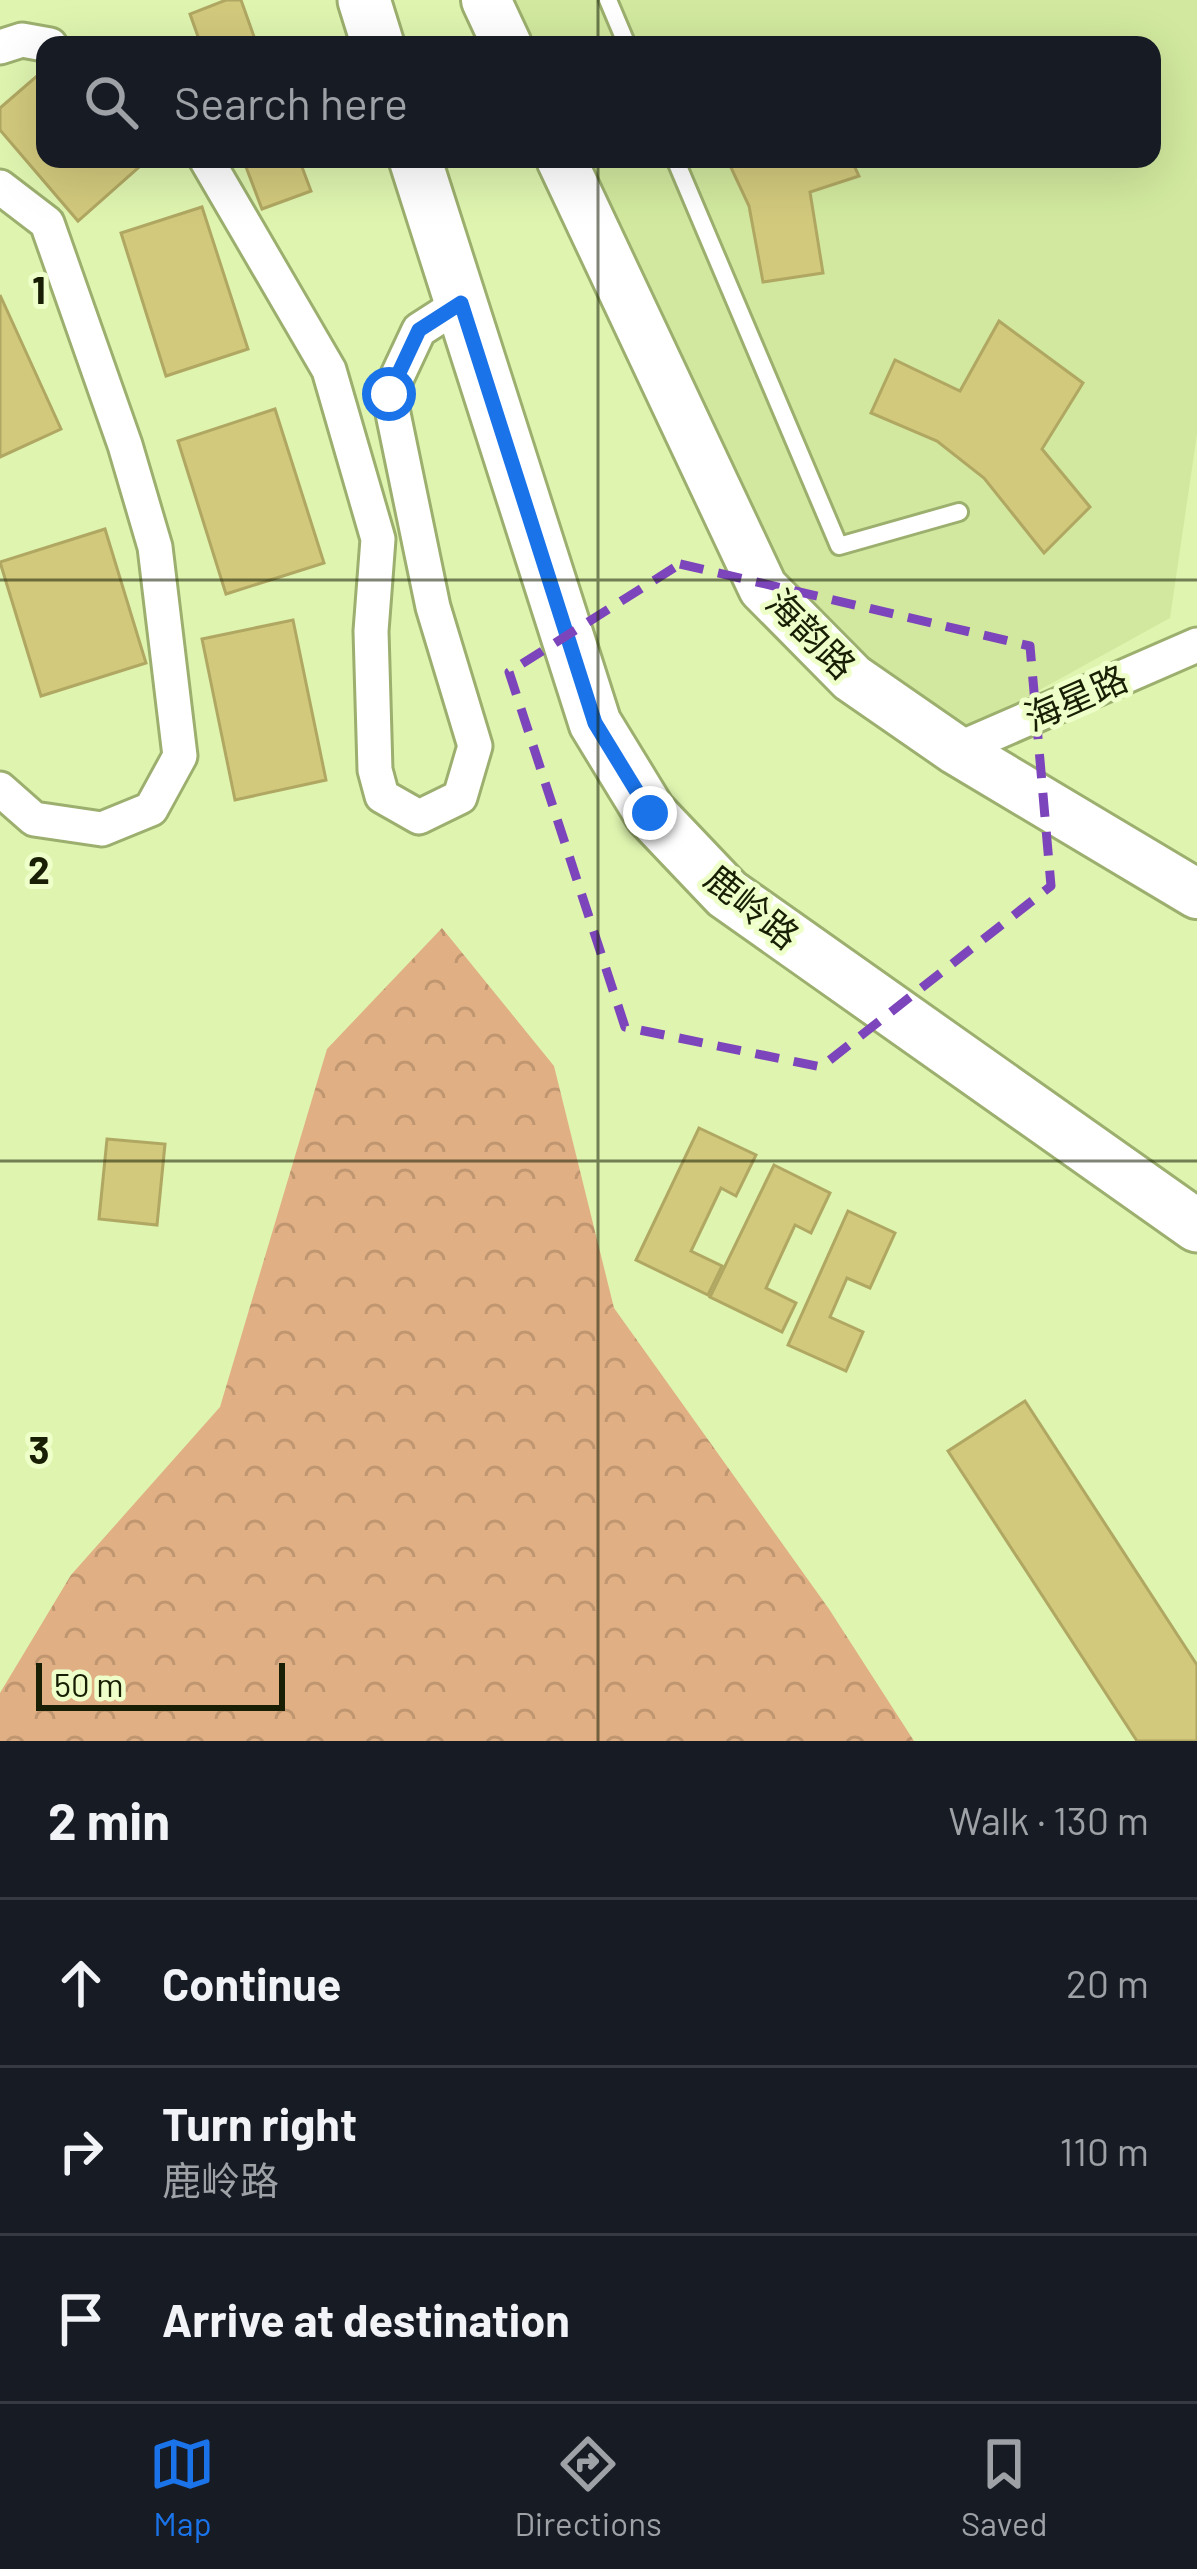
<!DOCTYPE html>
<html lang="en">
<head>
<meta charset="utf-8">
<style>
	body { margin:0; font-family:Barlow,"Noto Sans SC",sans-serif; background:#242831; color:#f1f3f6 }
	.scale { position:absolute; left:36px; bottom:30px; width:249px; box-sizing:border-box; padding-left:12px; border:6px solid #181f05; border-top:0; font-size:33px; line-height:42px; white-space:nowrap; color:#181f05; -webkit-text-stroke:9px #eeffc9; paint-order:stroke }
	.stop { position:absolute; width:36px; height:36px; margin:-27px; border:9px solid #1a73e8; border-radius:50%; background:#fff }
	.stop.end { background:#1a73e8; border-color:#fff; box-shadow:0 3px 12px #0008 }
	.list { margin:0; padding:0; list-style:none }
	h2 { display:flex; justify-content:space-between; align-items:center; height:156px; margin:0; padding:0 48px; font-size:51px }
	h2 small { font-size:39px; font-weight:400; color:#9ea1a6 }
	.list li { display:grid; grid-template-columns:78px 1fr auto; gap:36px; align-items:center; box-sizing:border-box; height:168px; padding:0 48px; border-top:3px solid #363941 }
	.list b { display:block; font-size:45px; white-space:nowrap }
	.list p { margin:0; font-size:39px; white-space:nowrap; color:#9ea1a6 }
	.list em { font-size:39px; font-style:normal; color:#9ea1a6 }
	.icon { flex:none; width:66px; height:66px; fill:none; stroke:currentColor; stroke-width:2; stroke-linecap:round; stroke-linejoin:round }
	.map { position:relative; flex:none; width:1197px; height:1741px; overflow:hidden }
	.search { position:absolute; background:#171b24; box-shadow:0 12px 48px #0002; left:36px; right:36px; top:36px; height:132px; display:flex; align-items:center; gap:30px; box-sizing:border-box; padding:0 42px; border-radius:24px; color:#9ea1a6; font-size:45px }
	.sheet { height:660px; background:#171b24 }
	nav { display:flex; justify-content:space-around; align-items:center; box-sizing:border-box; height:168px; border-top:3px solid #363941; background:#171b24; font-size:33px; color:#9ea1a6 }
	nav a { display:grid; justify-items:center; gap:6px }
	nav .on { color:#1a73e8 }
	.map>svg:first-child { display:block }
</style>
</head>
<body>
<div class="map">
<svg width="1197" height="1741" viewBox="0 0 1197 1741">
	<defs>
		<pattern id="forest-crowns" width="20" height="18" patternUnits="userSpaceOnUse" patternTransform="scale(3)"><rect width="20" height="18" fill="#e0af84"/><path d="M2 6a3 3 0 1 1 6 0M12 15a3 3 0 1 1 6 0" fill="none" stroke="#bf9670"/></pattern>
	</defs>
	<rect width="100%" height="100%" fill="#def4af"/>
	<path fill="#d1e89e" d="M505 0H1197V434L1170 618 965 731 763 582 576 159H1152V45H525Z"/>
	<path fill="url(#forest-crowns)" d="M442 928 554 1066 614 1308 829 1609 914 1741H0V1693L71 1575 220 1407 327 1049Z"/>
	<g fill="#d2c97d" stroke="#b0a762" stroke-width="3">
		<path d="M226 0H241L257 45H201L190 14Z"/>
		<path d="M45 69V159H132L139 167 78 221 0 130V108Z"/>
		<path d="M243 159H299L311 191 262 209Z"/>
		<path d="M727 159H851L859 176 810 192 823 273 763 282 749 206Z"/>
		<path d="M202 207 248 349 166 376 121 233Z"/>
		<path d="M0 295 61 429 0 457Z"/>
		<path d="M999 321 1083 383 1042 449 1090 507 1044 553 984 478 937 441 871 413 895 360 960 391Z"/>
		<path d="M275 409 324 563 226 594 178 441Z"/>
		<path d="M105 529 146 663 41 696 0 562Z"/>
		<path d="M293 620 326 780 235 800 202 639Z"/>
		<path d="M699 1128 756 1155 736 1196 721 1188 691 1251 722 1266 708 1295 636 1260Z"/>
		<path d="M107 1139 165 1144 157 1225 99 1219Z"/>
		<path d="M774 1165 830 1193 811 1233 795 1225 766 1288 796 1303 782 1332 710 1297Z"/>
		<path d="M848 1211 895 1233 870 1288 847 1278 830 1317 863 1332 846 1371 788 1345Z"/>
		<path d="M1025 1401 1197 1665V1741H1137L948 1451Z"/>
	</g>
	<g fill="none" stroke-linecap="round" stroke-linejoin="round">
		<defs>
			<g id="lane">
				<path d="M608 0 627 45"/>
				<path d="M675 159 839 546 959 512"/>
			</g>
			<g id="street">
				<path d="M0 47 22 40 50 45"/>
				<path d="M206 159 329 370 378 539 371 631 375 770 382 796 419 817 460 797 475 746 433 607 389 394 419 330 461 303"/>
				<path d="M0 187 47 223 125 445 155 547 180 756 151 809 102 829 34 819 0 789"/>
				<path d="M956 750 1197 645"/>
			</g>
			<g id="secondary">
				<path d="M486 0 507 45"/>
				<path d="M561 159 763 588 852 678 956 750 1197 894"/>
			</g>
			<g id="primary">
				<path d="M364 0 378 45"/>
				<path d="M415 159 595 723 650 813 727 894 1197 1226"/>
			</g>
		</defs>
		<use href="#lane" stroke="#9caf6e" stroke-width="22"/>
		<use href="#street" stroke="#9caf6e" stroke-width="39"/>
		<use href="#secondary" stroke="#9caf6e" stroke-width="54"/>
		<use href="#primary" stroke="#9caf6e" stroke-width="57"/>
		<use href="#lane" stroke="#fff" stroke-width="16"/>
		<use href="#street" stroke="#fff" stroke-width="33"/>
		<use href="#secondary" stroke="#fff" stroke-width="48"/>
		<use href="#primary" stroke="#fff" stroke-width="51"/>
	</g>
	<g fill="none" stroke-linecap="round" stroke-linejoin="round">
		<path stroke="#1a73e8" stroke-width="15" d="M389 394 419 330 461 303 595 723 650 813"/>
	</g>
	<path fill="none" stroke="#7d45bb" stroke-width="9" stroke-dasharray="24 15" stroke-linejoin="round" d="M680 564 1030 646 1051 886 821 1067 625 1027 509 672Z"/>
	<path fill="none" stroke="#181f05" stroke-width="3" stroke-opacity="0.55" d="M598 0V45M598 159V1741M0 580H1197M0 1161H1197"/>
	<g text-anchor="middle" stroke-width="10" stroke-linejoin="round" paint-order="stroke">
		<g font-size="36" fill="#181f05" stroke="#eeffc9">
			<text transform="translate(811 634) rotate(45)" y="13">海韵路</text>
			<text transform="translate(1076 698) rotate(-24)" y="13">海星路</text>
			<text transform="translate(752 907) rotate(39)" y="13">鹿岭路</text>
		</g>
	</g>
	<g font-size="39" text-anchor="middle" font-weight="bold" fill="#181f05" stroke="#eeffc9" stroke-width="10" stroke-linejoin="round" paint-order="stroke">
		<text x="39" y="304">1</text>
		<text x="39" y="884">2</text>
		<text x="39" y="1464">3</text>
	</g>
</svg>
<div class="scale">50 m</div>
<div class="stop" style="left:389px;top:394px"></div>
<div class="stop end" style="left:650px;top:813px"></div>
<div class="search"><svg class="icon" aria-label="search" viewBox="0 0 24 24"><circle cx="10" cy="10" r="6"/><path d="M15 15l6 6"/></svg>Search here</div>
</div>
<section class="sheet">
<h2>2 min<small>Walk · 130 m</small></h2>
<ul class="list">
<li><svg class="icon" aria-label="ahead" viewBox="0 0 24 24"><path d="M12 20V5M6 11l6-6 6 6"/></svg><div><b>Continue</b></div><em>20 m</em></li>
<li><svg class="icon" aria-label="right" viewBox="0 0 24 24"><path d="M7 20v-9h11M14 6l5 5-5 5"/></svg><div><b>Turn right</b><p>鹿岭路</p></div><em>110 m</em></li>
<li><svg class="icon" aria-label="arrive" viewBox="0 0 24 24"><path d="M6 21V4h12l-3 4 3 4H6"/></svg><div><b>Arrive at destination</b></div></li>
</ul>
</section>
<nav>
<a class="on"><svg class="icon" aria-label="map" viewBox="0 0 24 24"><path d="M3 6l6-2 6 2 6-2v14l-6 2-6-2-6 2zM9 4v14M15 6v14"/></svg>Map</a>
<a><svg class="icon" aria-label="directions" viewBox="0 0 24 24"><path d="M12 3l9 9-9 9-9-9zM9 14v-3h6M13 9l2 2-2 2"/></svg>Directions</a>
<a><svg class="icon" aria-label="saved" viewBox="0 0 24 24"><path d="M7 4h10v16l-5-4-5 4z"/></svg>Saved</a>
</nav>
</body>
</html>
